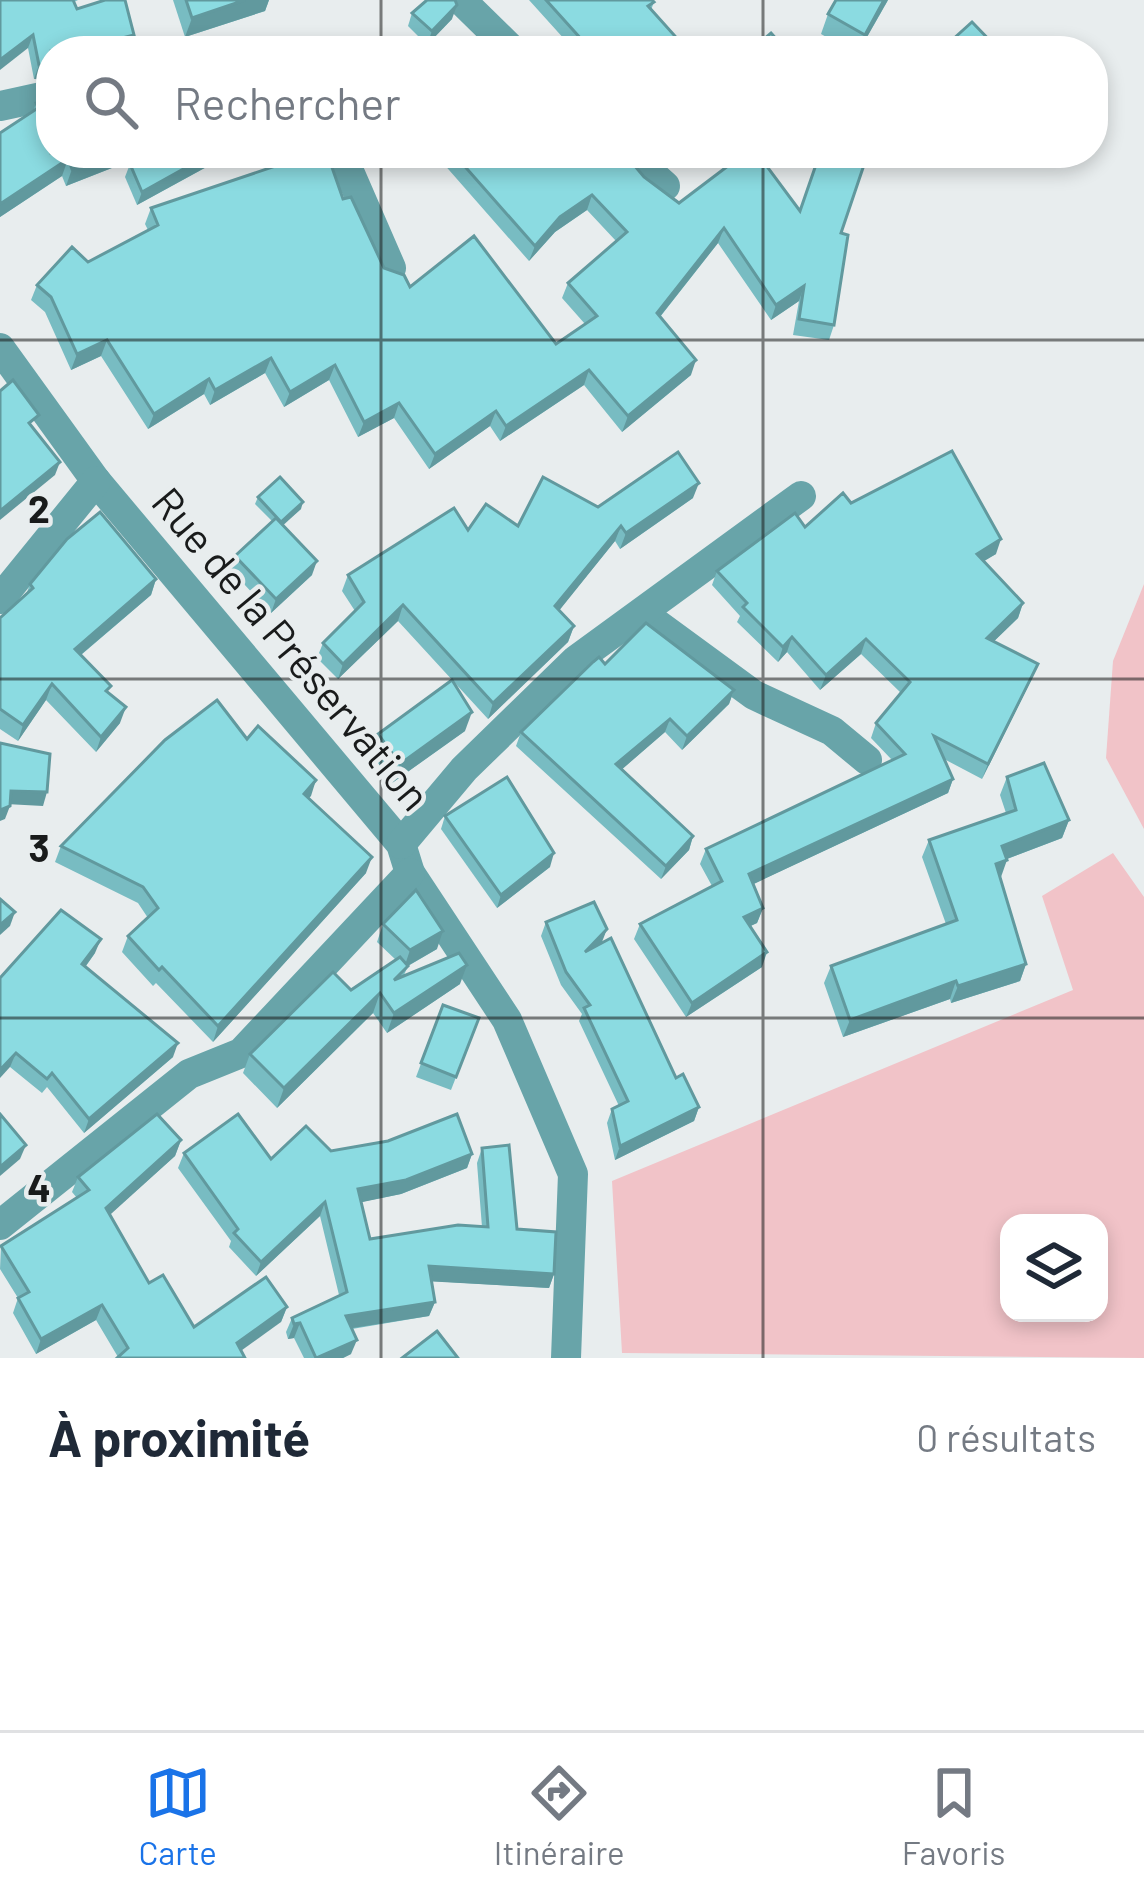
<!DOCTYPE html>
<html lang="fr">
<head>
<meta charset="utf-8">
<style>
	body { margin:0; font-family:Barlow,sans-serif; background:#f2f2f3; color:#1f2937 }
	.controls { position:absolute; right:36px; bottom:36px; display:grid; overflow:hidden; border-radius:24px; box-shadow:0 6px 18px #0003 }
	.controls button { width:108px; height:108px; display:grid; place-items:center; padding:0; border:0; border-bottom:3px solid #e0e1e3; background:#fff; color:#1f2937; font:60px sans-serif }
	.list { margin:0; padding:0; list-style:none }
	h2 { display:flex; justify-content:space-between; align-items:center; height:156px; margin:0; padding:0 48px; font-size:51px }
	h2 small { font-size:39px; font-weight:400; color:#747a83 }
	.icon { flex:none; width:66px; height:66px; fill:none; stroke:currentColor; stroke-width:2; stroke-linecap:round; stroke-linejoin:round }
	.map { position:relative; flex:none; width:1144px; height:1358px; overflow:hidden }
	.search { position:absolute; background:#fff; box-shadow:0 6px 18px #0003; left:36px; right:36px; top:36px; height:132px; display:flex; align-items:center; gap:30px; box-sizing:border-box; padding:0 42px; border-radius:48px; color:#747a83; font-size:45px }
	.sheet { height:372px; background:#fff }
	nav { display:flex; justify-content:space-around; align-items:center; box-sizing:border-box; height:168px; border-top:3px solid #e0e1e3; background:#fff; font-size:33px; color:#747a83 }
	nav a { display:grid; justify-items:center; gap:6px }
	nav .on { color:#1a73e8 }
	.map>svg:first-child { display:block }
</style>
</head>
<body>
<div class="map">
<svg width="1144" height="1358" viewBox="0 0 1144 1358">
	<rect width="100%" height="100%" fill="#e8edee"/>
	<g fill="#f1c3c8" fill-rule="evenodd">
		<path d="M1144 584V829L1106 758 1113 661Z"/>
		<path d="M1113 853 1144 897V1358L622 1353 612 1181 1073 990 1042 896ZM1009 1223H1099V1313H1009Z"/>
	</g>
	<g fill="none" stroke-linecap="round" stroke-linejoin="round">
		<g stroke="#68a4a9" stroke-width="30">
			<path d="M461 0 513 51"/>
			<path d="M260 51H265"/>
			<path d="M0 106 51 95"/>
			<path d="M341 153 391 268"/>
			<path d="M628 153 665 186"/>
			<path d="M0 348 96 481 401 844 410 873 507 1020 573 1174 566 1358"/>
			<path d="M0 599 96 481"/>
			<path d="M642 613 754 695 832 731 867 760"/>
			<path d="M401 844 464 769 576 660 801 496"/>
			<path d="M0 1225 189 1074 241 1053 410 873"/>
		</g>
	</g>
	<g fill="#78bcc2">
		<path d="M0 0H78L74 2 77 9 129 48 51 51 34 79 28 48Z"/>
		<path d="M173 0H269L265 11 185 37Z"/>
		<path d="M529 0H652L654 2 651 10 683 45 681 51H575Z"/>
		<path d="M888 0 859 51H851L821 34 828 14Z"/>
		<path d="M412 13 452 19 427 45 408 26Z"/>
		<path d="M51 99V153H126L122 164 66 186 62 176 0 217V133L33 112 36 103Z"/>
		<path d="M155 153H232L137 205 125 177 130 164Z"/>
		<path d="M446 153H624L644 177 679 203 800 211 841 233 834 325 829 340 793 335 799 301 771 320 718 243 660 317 691 375 622 432 584 385 500 441 490 426 429 469 394 418 358 437 329 380 284 407 265 373 210 405 204 394 148 429 101 356 71 370 45 312 31 300 37 285 88 262 148 230 145 224 151 208 343 199 384 268 410 287 556 344 585 324 562 298 568 283 616 241 587 210 555 232 529 261 442 162Z"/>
		<path d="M258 497 301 509 282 525 312 575 271 613 231 570 235 556 272 521 255 504Z"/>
		<path d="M693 498 620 549 615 541 559 610 574 626 568 642 488 719 398 621 338 679 317 658 323 643 355 611 342 591 348 575 468 530 518 526 598 507Z"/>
		<path d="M851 503 996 554 983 561 1023 603 1018 618 994 641 1032 678 982 779 944 759 953 779 948 793 753 884 763 908 757 923 750 926 762 967 686 1017 634 939 640 924 712 886 700 864 706 849 892 760 871 738 876 723 901 693 861 654 820 690 787 652 778 662 737 622 740 616 712 585 717 571Z"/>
		<path d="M156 579 151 595 81 655 108 693 120 723 96 752 46 700 18 741 0 729V618L26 595 30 584Z"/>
		<path d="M605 664 734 690 729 704 682 750 665 732 622 769 693 836 689 850 661 879 516 746 521 732Z"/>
		<path d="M465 731 392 783 371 753 378 734Z"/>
		<path d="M247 739 316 780 308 799 366 873 213 1042 156 983 153 986 122 952 128 936 148 918 138 903 55 862 61 846Z"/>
		<path d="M1007 777 1069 820 1062 838 1007 859 1000 877 1026 964 1020 981 951 1003 950 999 843 1037 824 983 831 966 946 924 922 857 929 840 1006 813 1000 795Z"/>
		<path d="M445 816 550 867 497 908 441 829Z"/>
		<path d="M546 922 607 929 600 944 676 1078 699 1107 694 1121 615 1160 607 1123 612 1109 619 1106 579 1021 582 1014 561 985 541 936Z"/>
		<path d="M383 924 437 949 408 966 404 975 460 984 387 1033 373 1013 277 1108 243 1073 250 1054 396 960 377 942Z"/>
		<path d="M95 953 86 966 173 1057 84 1133 47 1087 42 1093 10 1067 0 978Z"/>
		<path d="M443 1005 479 1018 451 1090 416 1077Z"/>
		<path d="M181 1140 175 1156 110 1214 149 1283 194 1327 287 1307 281 1322 118 1357 96 1320 36 1354 13 1313 18 1298 0 1269 1 1246 77 1198 72 1192 78 1177Z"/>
		<path d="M482 1148 517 1229 554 1274 549 1288 431 1281 435 1302 429 1316 352 1329 351 1354 343 1358H304L294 1338 288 1339 286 1332 292 1318 339 1295 320 1216 256 1276 229 1247 231 1241 178 1168 184 1153 271 1159 331 1151 472 1154 467 1168 401 1194 361 1202 370 1239 482 1227 477 1163Z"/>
	</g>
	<g fill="#61999e">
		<path d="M245 0H269L265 11 185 37 192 18Z"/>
		<path d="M884 0H888L859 51 865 35Z"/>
		<path d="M457 5 452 19 427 45 432 31Z"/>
		<path d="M33 35 28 48 0 70V60Z"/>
		<path d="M134 35 129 48 118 51H82L83 48Z"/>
		<path d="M39 65 51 66V80L34 79Z"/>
		<path d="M113 153H126L122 164 66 186 72 169Z"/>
		<path d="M212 153H232L137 205 142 192Z"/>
		<path d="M68 159 62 176 0 217V204Z"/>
		<path d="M592 195 587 210 555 232 529 261 535 246 560 217Z"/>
		<path d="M724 228 718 243 651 328 657 313Z"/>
		<path d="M804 286 799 301 771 320 776 305Z"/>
		<path d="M107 340 101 356 71 370 77 354Z"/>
		<path d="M271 358 265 373 210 405 215 390Z"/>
		<path d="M696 360 691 375 622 432 628 416Z"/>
		<path d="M335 365 329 380 284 407 290 392Z"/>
		<path d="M589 370 584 385 500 441 506 426Z"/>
		<path d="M209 379 204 394 148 429 154 414Z"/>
		<path d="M399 403 394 418 358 437 364 422Z"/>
		<path d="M496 411 490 426 429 469 435 454Z"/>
		<path d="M60 462 55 475 0 520V511Z"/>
		<path d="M699 483 693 498 620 549 626 533Z"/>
		<path d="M303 502 301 509 279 529 281 522Z"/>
		<path d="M621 526 615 541 550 622 555 606Z"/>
		<path d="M1001 539 996 554 971 569 977 554Z"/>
		<path d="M317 561 312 575 271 613 276 599Z"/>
		<path d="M156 579 151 595 70 664 75 649Z"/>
		<path d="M1023 603 1018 618 982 653 987 638Z"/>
		<path d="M403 605 398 621 338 679 343 664Z"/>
		<path d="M574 626 568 642 488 719 493 703Z"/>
		<path d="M792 637 787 652 778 662 783 647Z"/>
		<path d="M866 639 861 654 820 690 826 675Z"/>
		<path d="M1038 664 1032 678 982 779 988 764Z"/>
		<path d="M52 684 46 700 18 741 23 725Z"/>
		<path d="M734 690 729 704 682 750 687 736Z"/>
		<path d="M126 707 120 723 96 752 101 737Z"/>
		<path d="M472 712 465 731 392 783 400 764Z"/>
		<path d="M670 719 665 732 612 778 616 764Z"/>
		<path d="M953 779 948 793 743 889 749 874Z"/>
		<path d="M316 780 311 796 298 810 304 794Z"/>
		<path d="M11 791 47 792 43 806 6 804Z"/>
		<path d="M10 806 5 819 0 821V810Z"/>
		<path d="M1069 820 1062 838 996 863 1002 846Z"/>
		<path d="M693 836 689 850 661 879 666 866Z"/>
		<path d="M554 853 550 867 497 908 501 895Z"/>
		<path d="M372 857 366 873 213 1042 218 1026Z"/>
		<path d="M1007 860 1001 877 996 864Z"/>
		<path d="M763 908 757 923 738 932 744 917Z"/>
		<path d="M15 912 10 926 0 935V925Z"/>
		<path d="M607 929 602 942 580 965 585 952Z"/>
		<path d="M443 931 437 949 404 968 410 950Z"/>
		<path d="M101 939 95 953 77 978 82 964Z"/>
		<path d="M767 952 762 967 686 1017 692 1003Z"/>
		<path d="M1026 964 1020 981 951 1003 958 986Z"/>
		<path d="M467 965 460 984 387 1033 394 1013Z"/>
		<path d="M956 981 950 999 843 1037 850 1020Z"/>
		<path d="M380 993 373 1013 277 1108 284 1088Z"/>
		<path d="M178 1043 173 1057 84 1133 89 1119Z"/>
		<path d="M16 1053 10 1067 0 1078V1070Z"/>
		<path d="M699 1107 694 1121 615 1160 620 1146Z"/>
		<path d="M181 1140 175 1156 101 1223 106 1208Z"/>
		<path d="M26 1145 20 1159 0 1176V1167Z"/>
		<path d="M472 1154 467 1168 401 1194 353 1204 358 1189Z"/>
		<path d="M325 1202 320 1216 256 1276 261 1262Z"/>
		<path d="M429 1266 554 1274 549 1288 424 1281Z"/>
		<path d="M435 1302 429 1316 340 1330 346 1316Z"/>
		<path d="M102 1305 96 1320 36 1354 41 1339Z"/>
		<path d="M287 1307 281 1322 231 1358 237 1343Z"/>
		<path d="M300 1323 294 1338 288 1339 294 1324Z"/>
		<path d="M357 1340 351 1354 343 1358H318Z"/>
	</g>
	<g fill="#8bdbe1" stroke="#61999e" stroke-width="3">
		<path d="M0 0H73L77 9 105 0H125L134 35 83 48 84 51H51V66L39 65 33 35 0 60Z"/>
		<path d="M186 0H245L192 18Z"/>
		<path d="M427 0H455L457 5 432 31 412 13Z"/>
		<path d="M546 0H652L654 2 648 6 683 45 676 51H592Z"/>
		<path d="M836 0H884L865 35 828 14Z"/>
		<path d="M972 22 1000 51H940Z"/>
		<path d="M771 33 787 51H750Z"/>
		<path d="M51 99V153H113L72 169 68 159 0 204V133L38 108 36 103Z"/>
		<path d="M155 153H212L142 192 130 164Z"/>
		<path d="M314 153H327L343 199 351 197 384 268 404 275 410 287 474 236 556 344 597 316 568 283 627 232 592 195 560 217 535 246 453 153H624L644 177 679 203 745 153H757L800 211 820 153H868L841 233 848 235 834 325 799 319 804 286 776 305 724 228 657 313 696 360 628 416 589 370 506 426 496 411 435 454 399 403 364 422 335 365 290 392 271 358 215 390 209 379 154 414 107 340 77 354 51 297 37 285 72 247 88 262 158 225 151 208Z"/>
		<path d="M13 380 39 415 29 423 60 462 0 511V391Z"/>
		<path d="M952 451 1001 539 977 554 1023 603 987 638 1038 664 988 764 934 736 953 779 749 874 763 908 744 917 767 952 692 1003 640 924 722 881 706 849 905 754 876 723 910 682 866 639 826 675 792 637 783 647 743 607 747 603 717 571 795 513 805 527 843 493 851 503Z"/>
		<path d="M678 452 699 483 626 533 621 526 555 606 574 626 493 703 403 605 343 664 323 643 364 602 348 575 454 508 468 530 486 504 518 526 543 477 598 507Z"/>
		<path d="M280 477 303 502 281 522 258 497Z"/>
		<path d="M100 512 156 579 75 649 111 686 106 691 126 707 101 737 52 684 23 725 0 709V618L33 588 30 584 67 539Z"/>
		<path d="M276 518 317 561 276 599 235 556Z"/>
		<path d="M646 623 734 690 687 736 670 719 616 764 693 836 666 866 521 732 593 662 599 657 605 664Z"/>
		<path d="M452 680 472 712 400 764 378 734Z"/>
		<path d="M217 700 247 739 258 726 316 780 304 794 372 857 218 1026 162 967 159 970 128 936 158 908 143 887 61 846 165 740Z"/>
		<path d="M0 743 50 754 47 792 11 791 10 806 0 810Z"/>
		<path d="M1044 763 1069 820 1002 846 1007 860 996 864 1026 964 958 986 956 981 850 1020 831 966 957 920 929 840 1016 810 1007 777Z"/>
		<path d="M507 777 554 853 501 895 445 816Z"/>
		<path d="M416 890 443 931 410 950 383 924Z"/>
		<path d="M0 899 15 912 0 925Z"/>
		<path d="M594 902 607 929 585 952 611 938 676 1078 683 1074 699 1107 620 1146 612 1109 628 1101 584 1008 590 1005 566 972 546 922Z"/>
		<path d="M61 910 101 939 82 964 178 1043 89 1119 52 1073 47 1079 16 1053 0 1070V978Z"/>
		<path d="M459 953 467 965 394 1013 380 993 284 1088 250 1054 333 972 351 990 400 957 408 966 394 980Z"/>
		<path d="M443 1005 479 1018 456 1077 421 1063Z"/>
		<path d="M0 1114 26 1145 0 1167Z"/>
		<path d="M157 1114 181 1140 106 1208 149 1283 163 1275 194 1327 266 1277 287 1307 237 1343 245 1358H117L128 1348 102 1305 41 1339 18 1298 29 1292 1 1246 89 1190 78 1177Z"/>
		<path d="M238 1114 271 1159 306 1126 331 1151 388 1141 457 1114 472 1154 406 1180 358 1189 370 1239 458 1225 488 1227 482 1148 509 1145 517 1229 556 1232 554 1274 429 1266 435 1302 346 1316 357 1340 316 1358 300 1323 294 1324 292 1318 347 1292 325 1202 261 1262 234 1233 238 1229 184 1153Z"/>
		<path d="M437 1331 458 1358H402Z"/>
	</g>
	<path fill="none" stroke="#191b1b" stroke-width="3" stroke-opacity="0.55" d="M381 0V51M763 0V51M381 153V1358M763 153V1358M0 340H1144M0 679H1144M0 1018H1144"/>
	<g text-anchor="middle" stroke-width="9" stroke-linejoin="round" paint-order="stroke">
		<g font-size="42" fill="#191b1b" stroke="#e8edee">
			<text transform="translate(291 649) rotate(50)" y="15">Rue de la Préservation</text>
		</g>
	</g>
	<g font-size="39" text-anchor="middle" font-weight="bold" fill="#191b1b" stroke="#e8edee" stroke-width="9" stroke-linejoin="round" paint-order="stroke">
		<text x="39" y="523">2</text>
		<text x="39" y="862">3</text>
		<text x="39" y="1202">4</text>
	</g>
</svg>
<div class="controls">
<button><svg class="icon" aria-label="layers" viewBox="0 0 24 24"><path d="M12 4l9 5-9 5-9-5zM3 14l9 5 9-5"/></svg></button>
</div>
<div class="search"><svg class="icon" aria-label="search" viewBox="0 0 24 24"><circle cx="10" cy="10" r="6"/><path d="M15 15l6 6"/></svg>Rechercher</div>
</div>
<section class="sheet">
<h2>À proximité<small>0 résultats</small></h2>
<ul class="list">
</ul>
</section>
<nav>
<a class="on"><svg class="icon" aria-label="map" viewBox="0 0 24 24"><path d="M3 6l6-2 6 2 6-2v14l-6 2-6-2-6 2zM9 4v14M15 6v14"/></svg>Carte</a>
<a><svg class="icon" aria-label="directions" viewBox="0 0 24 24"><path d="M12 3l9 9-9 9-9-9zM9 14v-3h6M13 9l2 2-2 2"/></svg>Itinéraire</a>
<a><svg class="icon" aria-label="saved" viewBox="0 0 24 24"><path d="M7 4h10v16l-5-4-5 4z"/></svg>Favoris</a>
</nav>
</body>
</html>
